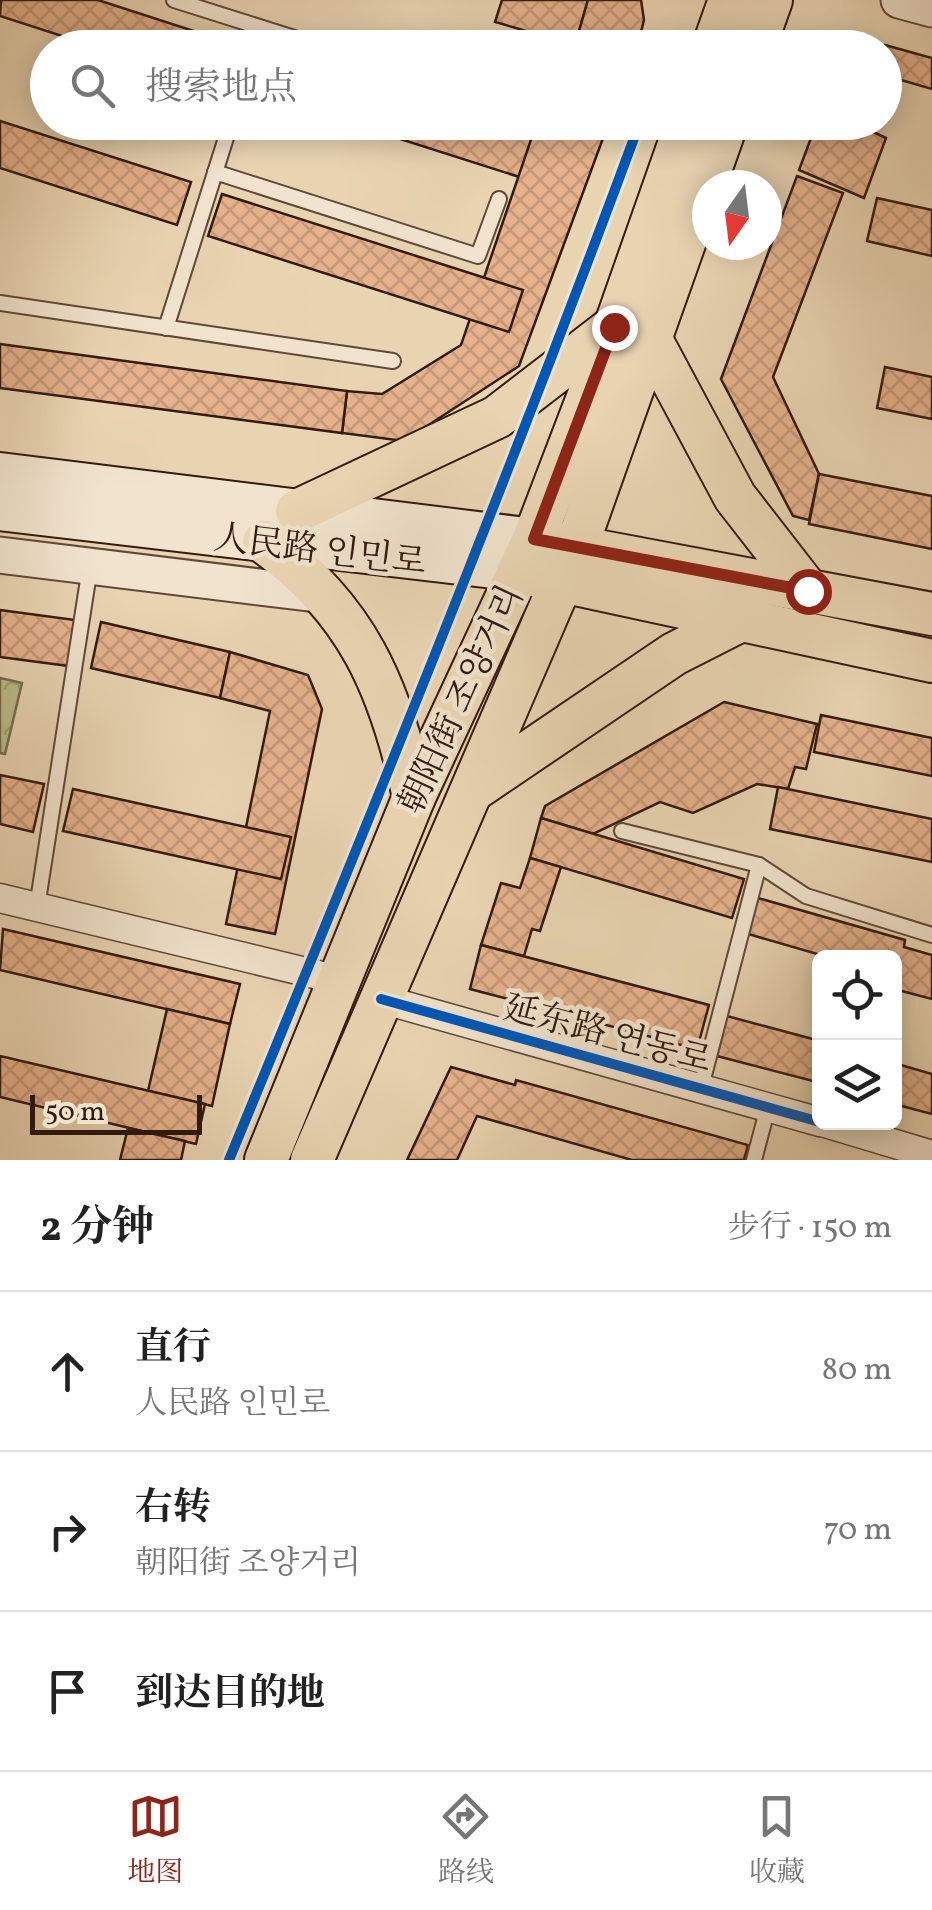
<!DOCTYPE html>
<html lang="zh">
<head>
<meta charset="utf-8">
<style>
	body { margin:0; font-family:Vollkorn,"Noto Serif SC","Noto Serif KR",serif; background:#f2f2f2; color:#222 }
	.controls { position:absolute; right:30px; bottom:30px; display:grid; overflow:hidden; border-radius:15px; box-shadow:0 5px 25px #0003 }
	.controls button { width:90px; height:90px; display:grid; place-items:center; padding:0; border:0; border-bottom:2px solid #e0e0e0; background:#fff; color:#222; font:50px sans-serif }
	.compass { position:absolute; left:692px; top:170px; width:90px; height:90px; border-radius:50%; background:#fff; box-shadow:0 5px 25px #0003; rotate:194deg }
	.scale { position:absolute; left:30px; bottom:25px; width:172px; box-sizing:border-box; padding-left:10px; border:5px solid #321a0f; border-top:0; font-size:28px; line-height:35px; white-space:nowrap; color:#321a0f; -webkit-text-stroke:8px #f1e3cd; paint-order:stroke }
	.stop { position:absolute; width:30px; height:30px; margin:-22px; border:8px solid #8f2418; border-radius:50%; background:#fff }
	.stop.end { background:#8f2418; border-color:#fff; box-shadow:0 2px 10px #0008 }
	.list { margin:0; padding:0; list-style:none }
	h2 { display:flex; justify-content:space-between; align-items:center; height:130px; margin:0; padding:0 40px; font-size:42px }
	h2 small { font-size:32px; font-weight:400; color:#767676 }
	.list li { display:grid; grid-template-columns:65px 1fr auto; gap:30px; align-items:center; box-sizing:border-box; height:160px; padding:0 40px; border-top:2px solid #e0e0e0 }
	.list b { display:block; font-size:38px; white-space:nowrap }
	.list p { margin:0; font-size:32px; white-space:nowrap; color:#767676 }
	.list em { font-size:32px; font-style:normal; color:#767676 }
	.icon { flex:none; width:55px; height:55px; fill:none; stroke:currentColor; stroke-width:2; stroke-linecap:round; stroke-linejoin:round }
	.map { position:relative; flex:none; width:932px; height:1160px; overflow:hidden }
	.search { position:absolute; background:#fff; box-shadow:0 5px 25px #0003; left:30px; right:30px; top:30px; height:110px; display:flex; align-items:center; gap:25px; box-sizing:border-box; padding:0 35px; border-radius:55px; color:#767676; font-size:38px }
	.sheet { height:610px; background:#fff }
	nav { display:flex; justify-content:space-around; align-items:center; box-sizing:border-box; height:140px; border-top:2px solid #e0e0e0; background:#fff; font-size:28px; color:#767676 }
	nav a { display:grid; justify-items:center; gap:5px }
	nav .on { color:#8f2418 }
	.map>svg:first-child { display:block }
</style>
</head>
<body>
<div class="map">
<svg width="932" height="1160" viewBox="0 0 932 1160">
	<defs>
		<pattern id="park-crowns" width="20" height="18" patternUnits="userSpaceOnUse" patternTransform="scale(2.5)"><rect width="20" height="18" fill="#babc8a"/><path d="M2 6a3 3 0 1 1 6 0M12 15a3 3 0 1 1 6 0" fill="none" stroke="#a0a176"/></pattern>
		<pattern id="building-cross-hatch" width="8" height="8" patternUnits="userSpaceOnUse" patternTransform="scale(2.5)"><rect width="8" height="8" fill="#e5b28c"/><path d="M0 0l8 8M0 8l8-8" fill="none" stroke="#c59878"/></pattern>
	</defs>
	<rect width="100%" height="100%" fill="#e9d4b2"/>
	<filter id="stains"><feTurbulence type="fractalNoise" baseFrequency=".002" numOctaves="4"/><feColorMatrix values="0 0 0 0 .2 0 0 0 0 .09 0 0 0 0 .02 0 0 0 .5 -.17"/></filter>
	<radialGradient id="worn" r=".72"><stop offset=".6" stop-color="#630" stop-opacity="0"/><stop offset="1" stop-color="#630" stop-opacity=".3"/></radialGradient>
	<path fill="url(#park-crowns)" stroke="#766b4c" stroke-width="2.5" d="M0 678 22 683 5 754 0 753Z"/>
	<g fill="url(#building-cross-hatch)" stroke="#321a0f" stroke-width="2.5">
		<path d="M1 0H98L234 44 233 48H99L0 16Z"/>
		<path d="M502 0H588L575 45 495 22Z"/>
		<path d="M588 0H641L644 20 637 48H563L565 42 575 45Z"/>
		<path d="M885 45 932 58V89L884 75Z"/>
		<path d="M0 121 191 182 177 225 0 168Z"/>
		<path d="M347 122H492L571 147 557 189Z"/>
		<path d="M537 122H609L519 366 404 441 342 433 347 391 382 394 461 345Z"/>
		<path d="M817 122H864L863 127 886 138 864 198 799 170Z"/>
		<path d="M797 176 843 193 773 377 819 474 809 520 793 516 721 379Z"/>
		<path d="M222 194 523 290 509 332 208 236Z"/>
		<path d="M877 198 932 210V256L867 241Z"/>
		<path d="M0 344 347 391 342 433 0 388Z"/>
		<path d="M885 367 932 377V419L877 408Z"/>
		<path d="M819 474 932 496V549L809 524Z"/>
		<path d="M0 610 75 620 69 666 0 657Z"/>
		<path d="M101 622 230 652 220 698 91 668Z"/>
		<path d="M230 652 308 675 322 709 275 934 226 924 270 711 220 698Z"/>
		<path d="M724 702 817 724 806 769 795 767 788 789 757 784 693 813 660 802 593 834 541 818 545 806Z"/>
		<path d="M821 715 932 738V776L814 752Z"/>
		<path d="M0 775 44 784 33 832 0 824Z"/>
		<path d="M778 787 932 819V862L770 829Z"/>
		<path d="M73 789 291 837 281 879 63 831Z"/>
		<path d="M541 818 744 879 732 918 530 858Z"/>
		<path d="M530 858 561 867 540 931 532 929 524 956 481 945 501 883 520 888Z"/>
		<path d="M758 898 905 940 904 947 932 955V999L894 989V958H831L748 934Z"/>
		<path d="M3 929 240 984 230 1024 0 970Z"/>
		<path d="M481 945 709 1005 697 1049 470 989Z"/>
		<path d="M167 1009 230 1024 212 1106 148 1091Z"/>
		<path d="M727 1016 820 1041 813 1081 717 1056Z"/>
		<path d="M0 1056 205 1104 196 1144 0 1097Z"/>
		<path d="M894 1063 932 1074V1114L894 1104Z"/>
		<path d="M451 1067 515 1085 516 1080 748 1145 744 1160H632L477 1116 457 1160H407Z"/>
		<path d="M128 1128 185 1141 181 1160H120Z"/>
	</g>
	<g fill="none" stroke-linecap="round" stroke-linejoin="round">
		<defs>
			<g id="service">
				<path d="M174 0 326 48"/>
				<path d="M256 48 262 28"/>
				<path d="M215 172 478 256 499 199"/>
				<path d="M0 303 393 361"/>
				<path d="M166 328 231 122"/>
				<path d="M622 831 759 865 806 896 932 935"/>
				<path d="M37 907 90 567"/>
				<path d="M701 1087 759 865"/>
				<path d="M754 1160 768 1107"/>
			</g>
			<g id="minor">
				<path d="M0 898 339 980"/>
				<path d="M381 999 820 1122"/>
				<path d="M822 1122 932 1155"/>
			</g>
			<g id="tertiary">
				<path d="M899 0 932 9"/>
				<path d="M0 555 325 595"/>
			</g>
			<g id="secondary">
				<path d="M0 473 534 539"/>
				<path d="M0 510 519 571"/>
			</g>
			<g id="primary">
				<path d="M713 48 730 0"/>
				<path d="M754 48 771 0"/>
				<path d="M651 340 735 497 808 591"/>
				<path d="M297 511 497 417 614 327"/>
				<path d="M264 542C357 608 391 689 414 797"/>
				<path d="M549 542 932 614"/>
				<path d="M534 575 932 661"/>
				<path d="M473 790 674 654 741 620"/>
				<path d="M266 1160 414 797 534 539 615 327 687 122"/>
				<path d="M312 1160 576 548 727 122"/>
			</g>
		</defs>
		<use href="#service" stroke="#604838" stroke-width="18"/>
		<use href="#minor" stroke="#604838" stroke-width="31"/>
		<use href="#tertiary" stroke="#604838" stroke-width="39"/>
		<use href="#secondary" stroke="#321a0f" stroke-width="44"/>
		<use href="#primary" stroke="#321a0f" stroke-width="46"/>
		<use href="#service" stroke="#f1e3cd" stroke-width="14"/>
		<use href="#minor" stroke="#f1e3cd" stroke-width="28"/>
		<use href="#tertiary" stroke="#f1e3cd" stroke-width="35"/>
		<use href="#secondary" stroke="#f1e3cd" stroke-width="40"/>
		<use href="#primary" stroke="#e9d4b2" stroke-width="42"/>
		<defs>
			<g id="cycleway">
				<path d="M381 999 820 1122"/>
				<path d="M229 1160C371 816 511 472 640 122"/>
			</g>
		</defs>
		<use href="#cycleway" stroke="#f1e3cd" stroke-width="16"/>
		<use href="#cycleway" stroke="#0057b8" stroke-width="10"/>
	</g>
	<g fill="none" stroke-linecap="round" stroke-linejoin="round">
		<path stroke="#8f2418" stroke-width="12" d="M614 327 534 539 808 591"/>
	</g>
	<g text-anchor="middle" stroke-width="9" stroke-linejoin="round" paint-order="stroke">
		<g font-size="35" fill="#321a0f" stroke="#f1e3cd">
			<text transform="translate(320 549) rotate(7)" y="12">人民路 인민로</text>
			<text transform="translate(460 699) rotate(-65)" y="12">朝阳街 조양거리</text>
			<text transform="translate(608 1033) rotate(15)" y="12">延东路 연동로</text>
		</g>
	</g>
	<rect width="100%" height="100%" filter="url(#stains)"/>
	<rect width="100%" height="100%" fill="url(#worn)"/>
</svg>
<div class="controls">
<button><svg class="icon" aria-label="locate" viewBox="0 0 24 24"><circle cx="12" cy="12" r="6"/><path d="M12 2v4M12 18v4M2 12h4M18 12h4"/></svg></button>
<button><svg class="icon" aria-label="layers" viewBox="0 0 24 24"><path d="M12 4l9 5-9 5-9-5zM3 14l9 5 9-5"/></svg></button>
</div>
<svg class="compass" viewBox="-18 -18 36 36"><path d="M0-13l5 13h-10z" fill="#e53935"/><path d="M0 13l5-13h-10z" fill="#767676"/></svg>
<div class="scale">50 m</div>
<div class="stop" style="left:808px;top:591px"></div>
<div class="stop end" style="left:614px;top:327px"></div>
<div class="search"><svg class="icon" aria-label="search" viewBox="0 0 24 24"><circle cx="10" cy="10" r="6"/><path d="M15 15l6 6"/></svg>搜索地点</div>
</div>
<section class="sheet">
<h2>2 分钟<small>步行 · 150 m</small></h2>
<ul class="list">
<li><svg class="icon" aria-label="ahead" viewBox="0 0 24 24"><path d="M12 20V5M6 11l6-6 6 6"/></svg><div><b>直行</b><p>人民路 인민로</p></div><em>80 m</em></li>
<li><svg class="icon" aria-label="right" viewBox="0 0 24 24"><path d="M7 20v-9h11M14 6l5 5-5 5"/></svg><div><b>右转</b><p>朝阳街 조양거리</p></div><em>70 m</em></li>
<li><svg class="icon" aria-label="arrive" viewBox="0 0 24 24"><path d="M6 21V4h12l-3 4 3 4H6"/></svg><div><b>到达目的地</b></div></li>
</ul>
</section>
<nav>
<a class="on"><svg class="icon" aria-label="map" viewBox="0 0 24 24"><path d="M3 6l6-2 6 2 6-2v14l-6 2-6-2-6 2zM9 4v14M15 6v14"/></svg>地图</a>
<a><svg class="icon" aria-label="directions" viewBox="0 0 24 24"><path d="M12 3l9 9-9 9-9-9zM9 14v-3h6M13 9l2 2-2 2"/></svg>路线</a>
<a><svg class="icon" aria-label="saved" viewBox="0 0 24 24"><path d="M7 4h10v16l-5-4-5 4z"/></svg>收藏</a>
</nav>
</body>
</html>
